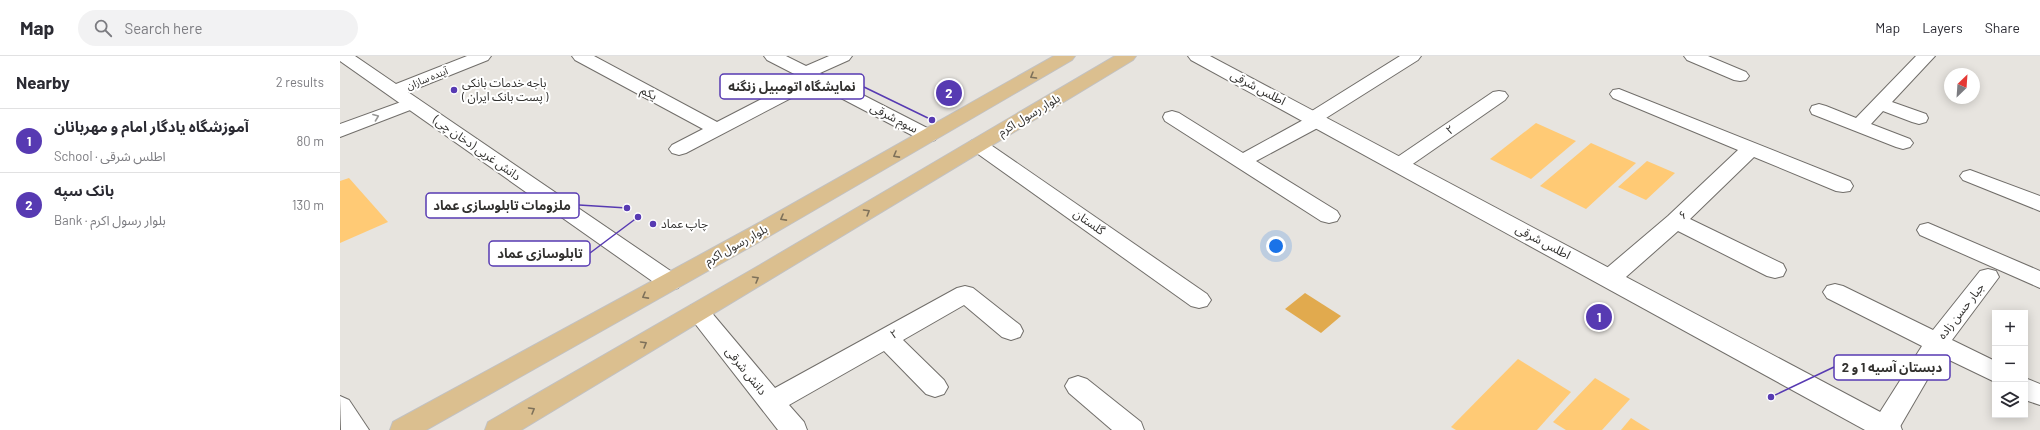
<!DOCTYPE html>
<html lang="en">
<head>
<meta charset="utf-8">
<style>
	body { margin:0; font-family:Barlow,"Noto Sans Arabic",sans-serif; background:#f2f2f3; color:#2b2b33 }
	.controls { position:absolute; right:12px; bottom:12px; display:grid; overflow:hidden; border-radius:0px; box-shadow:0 2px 10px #0003 }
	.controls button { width:36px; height:36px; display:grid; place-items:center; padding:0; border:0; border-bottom:1px solid #e1e1e2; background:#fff; color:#2b2b33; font:20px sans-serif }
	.compass { position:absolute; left:1604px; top:12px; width:36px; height:36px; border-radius:50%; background:#fff; box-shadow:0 2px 10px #0003; rotate:25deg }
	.you { position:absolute; left:936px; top:190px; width:14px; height:14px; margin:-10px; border:3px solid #fff; border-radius:50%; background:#1a73e8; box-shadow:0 0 0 6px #1a73e833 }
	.badge { display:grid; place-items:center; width:26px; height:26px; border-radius:50%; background:#573ab2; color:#fff; font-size:13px; font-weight:700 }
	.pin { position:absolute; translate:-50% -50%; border:2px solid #fff; box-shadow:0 1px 4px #0006 }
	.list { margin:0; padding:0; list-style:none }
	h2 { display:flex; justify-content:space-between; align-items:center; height:52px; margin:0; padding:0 16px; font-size:17px }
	h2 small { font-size:13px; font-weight:400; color:#7c7c81 }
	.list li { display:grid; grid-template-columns:26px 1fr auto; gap:12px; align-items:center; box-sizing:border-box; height:64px; padding:0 16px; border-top:1px solid #e1e1e2 }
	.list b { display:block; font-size:15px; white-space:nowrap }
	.list p { margin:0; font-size:13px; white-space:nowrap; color:#7c7c81 }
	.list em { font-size:13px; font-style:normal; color:#7c7c81 }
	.icon { flex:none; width:22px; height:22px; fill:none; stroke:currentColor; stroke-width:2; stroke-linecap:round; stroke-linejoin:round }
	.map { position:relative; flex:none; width:1700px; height:374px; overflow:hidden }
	header { display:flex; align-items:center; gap:24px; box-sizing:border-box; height:56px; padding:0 20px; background:#fff; border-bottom:1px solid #e1e1e2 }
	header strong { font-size:19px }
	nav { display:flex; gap:22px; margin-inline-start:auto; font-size:14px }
	.search { width:280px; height:36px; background:#f2f2f3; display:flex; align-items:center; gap:10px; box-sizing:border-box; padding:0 14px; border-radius:22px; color:#7c7c81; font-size:15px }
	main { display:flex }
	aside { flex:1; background:#fff }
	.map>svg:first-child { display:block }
</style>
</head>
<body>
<header>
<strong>Map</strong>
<div class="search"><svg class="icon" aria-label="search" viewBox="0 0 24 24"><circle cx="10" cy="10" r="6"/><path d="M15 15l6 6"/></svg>Search here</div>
<nav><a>Map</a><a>Layers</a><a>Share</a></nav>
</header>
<main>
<aside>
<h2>Nearby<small>2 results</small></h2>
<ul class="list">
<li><span class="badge">1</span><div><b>آموزشگاه یادگار امام و مهربانان</b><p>School · اطلس شرقی</p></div><em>80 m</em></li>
<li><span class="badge">2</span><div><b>بانک سپه</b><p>Bank · بلوار رسول اکرم</p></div><em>130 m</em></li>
</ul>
</aside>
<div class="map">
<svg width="1700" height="374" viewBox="0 0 1700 374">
	<rect width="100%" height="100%" fill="#e7e4df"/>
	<g fill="#ffca75">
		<path d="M1196 67 1236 85 1191 123 1150 103Z"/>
		<path d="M1251 87 1296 107 1246 153 1200 130Z"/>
		<path d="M1307 105 1335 117 1306 144 1278 131Z"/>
		<path d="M9 122 48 166 0 187V125Z"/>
		<path d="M1178 303 1231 336 1197 374H1116L1111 371Z"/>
		<path d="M1255 322 1290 343 1262 374H1226L1213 366Z"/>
		<path d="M1291 362 1310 374H1281Z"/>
	</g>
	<path fill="#e1aa4e" d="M965 237 1001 260 981 277 945 253Z"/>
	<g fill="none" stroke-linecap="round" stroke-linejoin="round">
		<defs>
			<g id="minor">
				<path d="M232 0H254L377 66 462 22 427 4 424 0H446L466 10 489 0H512L509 4 480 17 595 76 598 80 595 84 588 86 581 84 476 29 346 97 339 99 332 97 329 93 332 89 363 73 235 4Z"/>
				<path d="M1060 0H1081L1078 4 986 62 987 64 985 68 916 105 997 155 1000 160 997 165 989 167 981 165 825 65 823 61 825 57 832 55 839 57 903 97 965 63 967 58Z"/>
				<path d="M1344 0H1368L1406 16 1409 20 1406 24 1400 25 1394 24 1347 4Z"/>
				<path d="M1576 0H1595L1552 46 1586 58 1588 62 1586 66 1579 68 1572 66 1543 55 1531 68 1570 83 1573 87 1570 91 1563 93 1556 91 1472 58 1470 54 1472 50 1479 48 1486 50 1516 62Z"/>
				<path d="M1279 33 1510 125 1513 130 1510 135 1503 136 1496 135 1414 101 1350 163 1443 208 1446 214 1443 220 1435 222 1427 220 1338 175 1278 228 1270 230 1262 228 1259 222 1262 216 1328 160 1398 94 1273 42 1270 38 1273 34Z"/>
				<path d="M1159 35 1165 36 1168 40 1165 44 1067 112 1060 114 1053 112 1050 108 1053 104 1153 36Z"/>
				<path d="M72 42 78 43 81 47 78 51 0 81V68Z"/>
				<path d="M638 83 645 85 867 238 871 244 867 250 859 252 851 250 631 93 628 89 631 85Z"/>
				<path d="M1630 114 1700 140V155L1623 124 1620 120 1623 116Z"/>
				<path d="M1588 167 1700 215V232L1580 179 1577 174 1580 169Z"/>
				<path d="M1648 213 1656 215 1659 221 1612 284 1655 305V326L1601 300 1558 374H1533L1532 372 1535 364 1582 290 1487 242 1483 236 1487 230 1495 228 1503 230 1593 274 1640 215Z"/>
				<path d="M625 230 633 232 680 269 683 275 680 281 671 284 662 281 624 249 563 284 604 324 608 331 604 338 595 341 586 338 544 295 449 349 464 366 467 374H438L346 256 350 250 358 247 366 250 435 332 617 232Z"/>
				<path d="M738 320 747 323 801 366 804 374H772L729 337 725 330 729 323Z"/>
				<path d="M1685 322 1700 328V349L1685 344Z"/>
				<path d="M0 340 9 344 29 374H1Z"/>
			</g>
			<g id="tertiary">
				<path d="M0 0H15L56 28 127 0H151L148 4 68 36 338 220 342 226 338 232 330 234 322 232 0 5Z"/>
				<path d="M848 0H870L1559 366 1562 374H1525L851 4Z"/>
			</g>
			<g id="primary">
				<path d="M714 0H735L732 4 433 178 86 374H50L53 366 417 168Z"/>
				<path d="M775 0H796L793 4 181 374H145L148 366 420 209Z"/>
			</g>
		</defs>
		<use href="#minor" stroke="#716e6a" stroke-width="2"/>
		<use href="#tertiary" stroke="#716e6a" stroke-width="2"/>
		<use href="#primary" stroke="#c2c1c1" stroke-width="2"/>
		<use href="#minor" fill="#fff" fill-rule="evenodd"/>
		<use href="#tertiary" fill="#fff" fill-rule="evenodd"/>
		<use href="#primary" fill="#dbbf8f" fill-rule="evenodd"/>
	</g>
	<defs><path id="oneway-chevron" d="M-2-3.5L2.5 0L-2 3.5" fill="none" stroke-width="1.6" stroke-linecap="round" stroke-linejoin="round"/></defs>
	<g stroke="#7e715a">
		<use href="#oneway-chevron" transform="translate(693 20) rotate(150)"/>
		<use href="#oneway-chevron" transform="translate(556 99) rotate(151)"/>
		<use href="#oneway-chevron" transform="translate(527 156) rotate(-31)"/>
		<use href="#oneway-chevron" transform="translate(443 162) rotate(151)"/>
		<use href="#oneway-chevron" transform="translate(416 223) rotate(-30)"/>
		<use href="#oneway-chevron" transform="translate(305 240) rotate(151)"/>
		<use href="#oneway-chevron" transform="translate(304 288) rotate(-30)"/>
		<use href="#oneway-chevron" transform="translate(192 354) rotate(-30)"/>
	</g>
	<use stroke="#989897" href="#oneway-chevron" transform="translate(36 61) rotate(-21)"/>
	<g fill="#573ab2" stroke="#fff" stroke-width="1.5">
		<circle cx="114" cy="34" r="4"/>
		<circle cx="313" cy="168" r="4"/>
	</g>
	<g text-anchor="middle" stroke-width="4" stroke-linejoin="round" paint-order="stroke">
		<g font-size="10" fill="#32312f" stroke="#fff">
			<text transform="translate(87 22) rotate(-22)" y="4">آینده سازان</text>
		</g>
		<g font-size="12" fill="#32312f" stroke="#fff" text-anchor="start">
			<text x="122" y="31">باجه خدمات بانکی<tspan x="122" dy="14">( پست بانک ایران )</tspan></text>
			<text x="321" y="172">چاپ عماد</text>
		</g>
		<g font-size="12" fill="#32312f" stroke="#fff">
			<text transform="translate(918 32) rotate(28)" y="4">اطلس شرقی</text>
			<text transform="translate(309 37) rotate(28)" y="4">یکم</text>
			<text transform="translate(689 59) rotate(-31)" y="4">بلوار رسول اکرم</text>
			<text transform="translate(554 62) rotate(27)" y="4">سوم شرقی</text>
			<text transform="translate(1110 74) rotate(-35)" y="4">۲</text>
			<text transform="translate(137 92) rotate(35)" y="4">دانش غربی (دخان چی)</text>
			<text transform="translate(1343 159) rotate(-44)" y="4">۶</text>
			<text transform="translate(749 166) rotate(35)" y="4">گلستان</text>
			<text transform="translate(1203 186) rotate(28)" y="4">اطلس شرقی</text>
			<text transform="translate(396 189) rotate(-29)" y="4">بلوار رسول اکرم</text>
			<text transform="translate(1621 255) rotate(-52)" y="4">جبار حسن زاده</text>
			<text transform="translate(554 278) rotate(-29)" y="4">۲</text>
			<text transform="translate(406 315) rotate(51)" y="4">دانش شرقی</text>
		</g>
	</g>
	<path fill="none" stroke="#573ab2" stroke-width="1.5" d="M592 64L524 31M287 152L239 149M298 161L250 197M1431 341L1494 311"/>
	<g fill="#573ab2" stroke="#fff" stroke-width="1.5">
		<circle cx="592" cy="64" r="4"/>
		<circle cx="287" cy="152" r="4"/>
		<circle cx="298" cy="161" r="4"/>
		<circle cx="1431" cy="341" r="4"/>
	</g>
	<g fill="#fff" stroke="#573ab2" stroke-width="1.5">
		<rect x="380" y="18" width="144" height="25" rx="4"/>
		<rect x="86" y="137" width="153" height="25" rx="4"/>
		<rect x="149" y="185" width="101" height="25" rx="4"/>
		<rect x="1494" y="299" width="116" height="25" rx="4"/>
	</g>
	<g font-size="13" text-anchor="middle" font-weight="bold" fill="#32312f">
		<text x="452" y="35">نمایشگاه اتومبیل زنگنه</text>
		<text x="162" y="154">ملزومات تابلوسازی عماد</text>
		<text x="200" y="202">تابلوسازی عماد</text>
		<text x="1552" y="316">دبستان آسیه 1 و 2</text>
	</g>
</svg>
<div class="controls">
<button>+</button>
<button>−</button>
<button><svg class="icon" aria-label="layers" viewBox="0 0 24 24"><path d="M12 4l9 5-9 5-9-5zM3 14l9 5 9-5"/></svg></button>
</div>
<svg class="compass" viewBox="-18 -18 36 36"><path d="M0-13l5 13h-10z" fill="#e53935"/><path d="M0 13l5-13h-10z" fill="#7c7c81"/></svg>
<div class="you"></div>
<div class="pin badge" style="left:1259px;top:261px">1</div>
<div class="pin badge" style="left:609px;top:37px">2</div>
</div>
</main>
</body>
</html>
